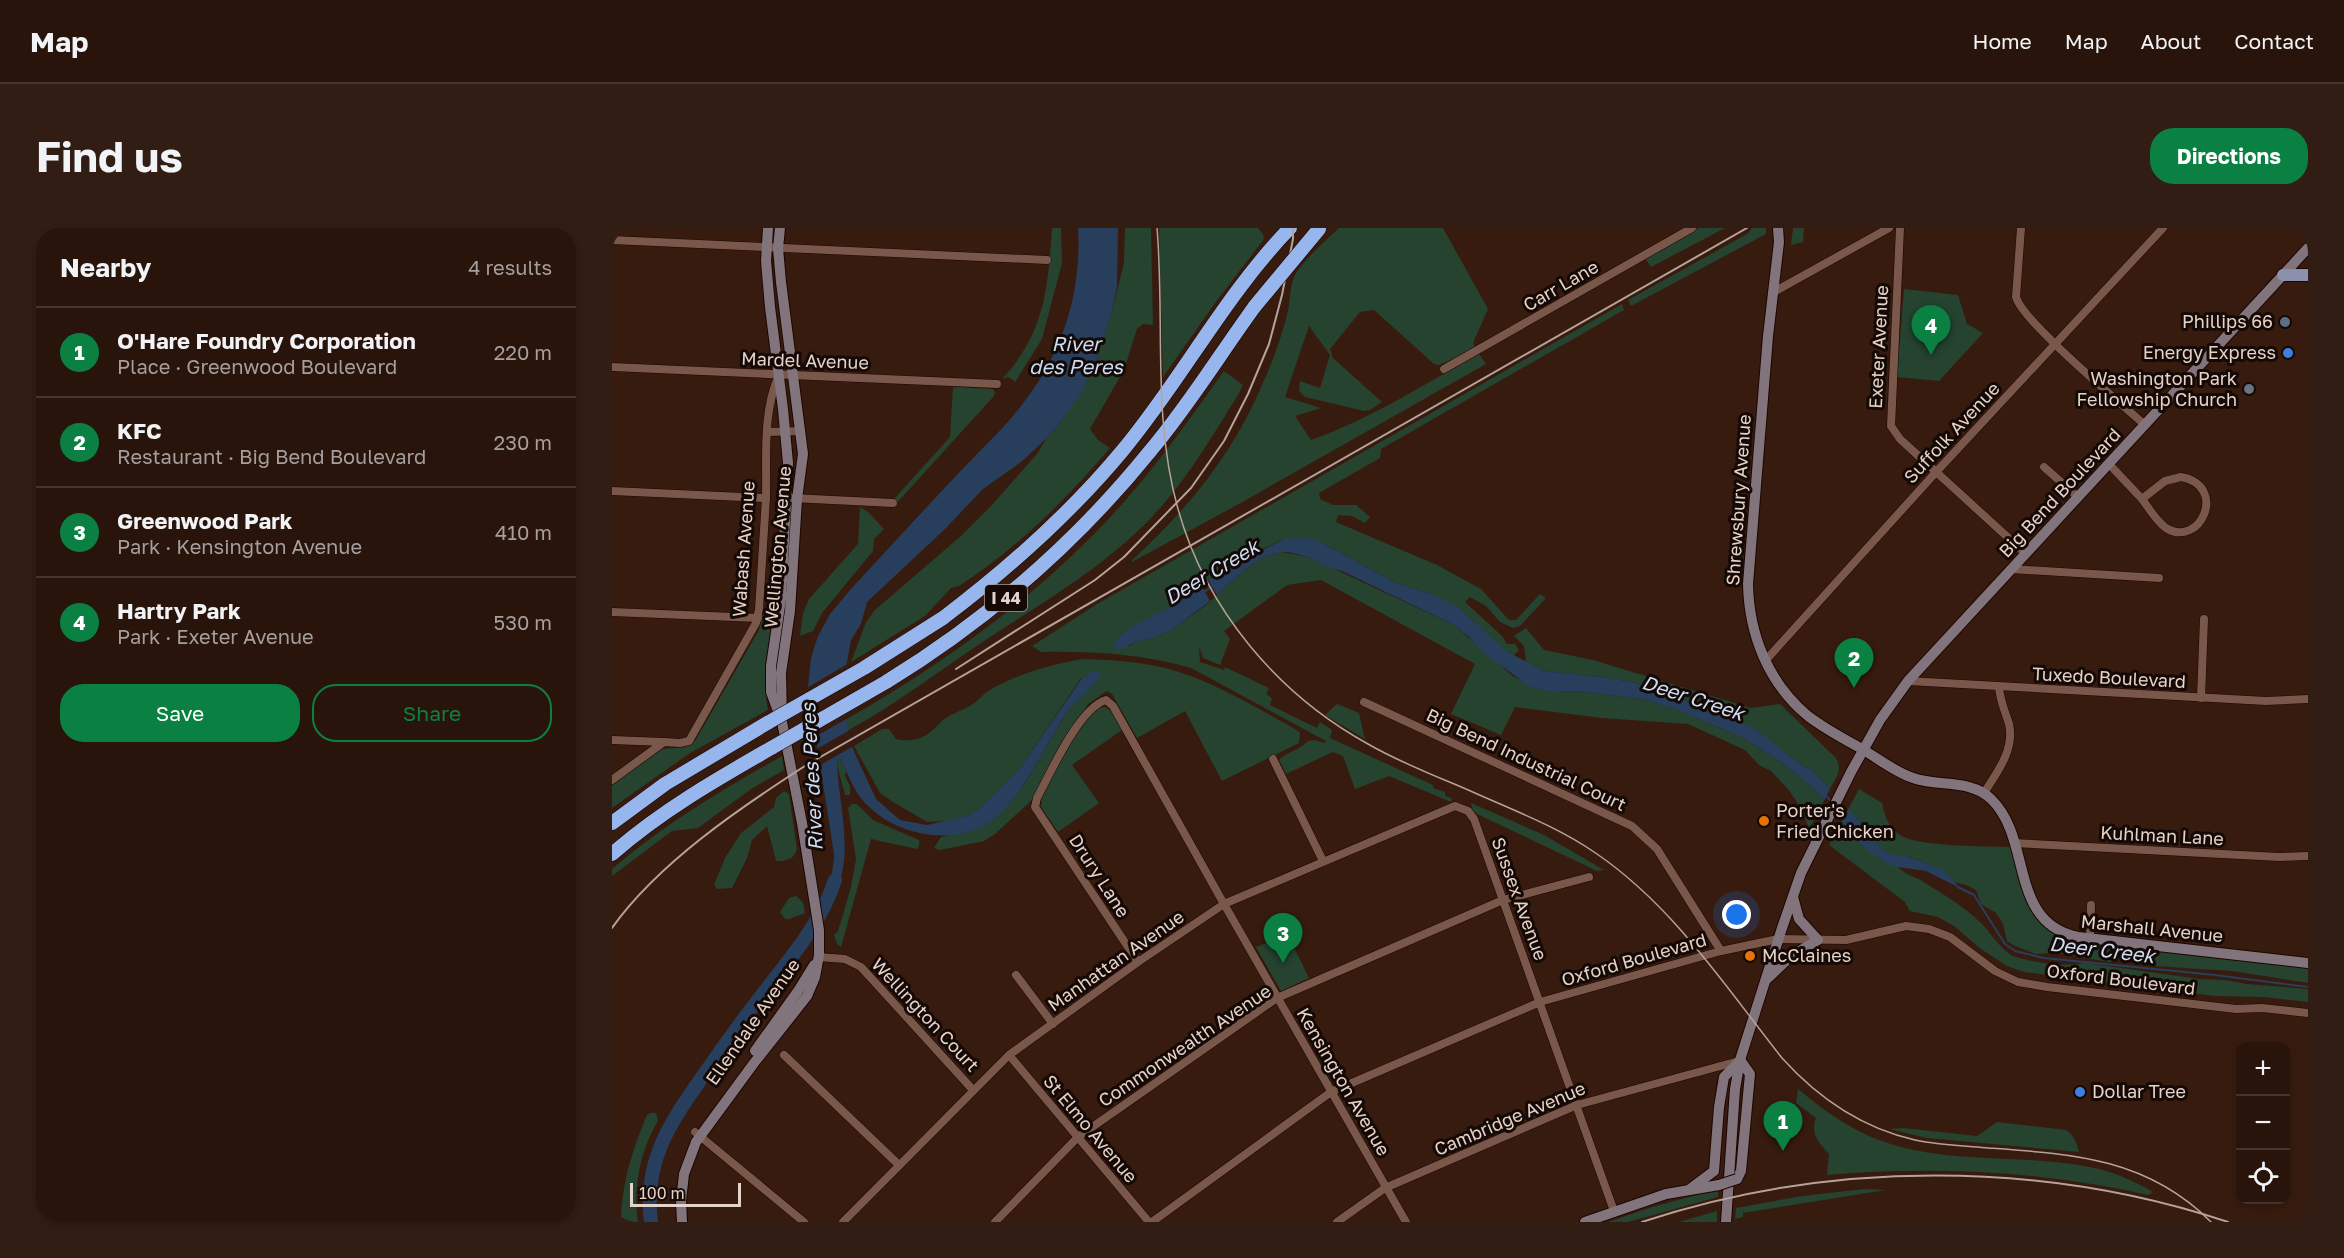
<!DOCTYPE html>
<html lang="en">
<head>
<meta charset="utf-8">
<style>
	body { margin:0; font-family:"Golos Text",sans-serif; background:#311d14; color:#f1f3f6 }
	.controls { position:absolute; right:18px; bottom:18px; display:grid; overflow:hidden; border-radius:12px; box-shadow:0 3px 9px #0003 }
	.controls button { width:54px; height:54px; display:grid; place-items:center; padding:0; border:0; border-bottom:2px solid #45332c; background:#29140b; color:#f1f3f6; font:30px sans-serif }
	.scale { position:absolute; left:18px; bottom:15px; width:111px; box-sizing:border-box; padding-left:6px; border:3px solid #e5d2ca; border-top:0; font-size:16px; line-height:21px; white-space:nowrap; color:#e5d2ca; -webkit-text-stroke:4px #150905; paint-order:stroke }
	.you { position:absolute; left:1125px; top:687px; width:21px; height:21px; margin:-15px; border:4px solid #fff; border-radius:50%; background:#1a73e8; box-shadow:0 0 0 9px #1a73e833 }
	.badge { display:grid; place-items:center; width:39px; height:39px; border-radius:50%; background:#0b8043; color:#fff; font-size:20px; font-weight:700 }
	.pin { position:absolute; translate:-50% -50px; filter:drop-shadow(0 2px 3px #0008) }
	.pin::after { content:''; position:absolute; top:32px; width:21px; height:18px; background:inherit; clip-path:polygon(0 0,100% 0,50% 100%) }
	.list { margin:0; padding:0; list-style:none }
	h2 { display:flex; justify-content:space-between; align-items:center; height:78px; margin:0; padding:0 24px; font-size:26px }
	h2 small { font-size:20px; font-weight:400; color:#a59e9d }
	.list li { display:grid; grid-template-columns:39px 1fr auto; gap:18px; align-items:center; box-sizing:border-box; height:90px; padding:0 24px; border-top:2px solid #45332c }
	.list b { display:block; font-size:22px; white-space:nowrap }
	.list p { margin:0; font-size:20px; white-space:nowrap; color:#a59e9d }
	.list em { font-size:20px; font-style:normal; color:#a59e9d }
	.actions { display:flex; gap:12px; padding:18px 24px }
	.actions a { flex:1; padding:14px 0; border:2px solid #0b8043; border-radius:24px; text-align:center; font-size:21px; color:#0b8043 }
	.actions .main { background:#0b8043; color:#fff }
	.icon { flex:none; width:33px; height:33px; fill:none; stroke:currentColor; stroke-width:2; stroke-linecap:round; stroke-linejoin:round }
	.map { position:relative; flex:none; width:1696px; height:994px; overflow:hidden; border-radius:24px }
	header { display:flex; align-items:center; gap:36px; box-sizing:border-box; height:84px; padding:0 30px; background:#29140b; border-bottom:2px solid #45332c }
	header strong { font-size:28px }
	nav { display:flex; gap:33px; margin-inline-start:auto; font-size:21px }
	.intro { display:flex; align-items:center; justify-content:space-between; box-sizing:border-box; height:144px; padding:0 36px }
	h1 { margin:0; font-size:42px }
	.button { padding:15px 27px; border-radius:24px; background:#0b8043; color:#fff; font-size:21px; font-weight:700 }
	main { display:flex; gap:36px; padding:0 36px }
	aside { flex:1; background:#29140b; border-radius:24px; box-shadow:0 3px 9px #0003 }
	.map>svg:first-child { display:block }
</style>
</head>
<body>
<header>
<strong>Map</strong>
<nav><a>Home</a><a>Map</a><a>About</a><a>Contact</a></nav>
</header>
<div class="intro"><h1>Find us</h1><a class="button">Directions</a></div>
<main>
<aside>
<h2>Nearby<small>4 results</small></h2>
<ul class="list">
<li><span class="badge">1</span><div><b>O'Hare Foundry Corporation</b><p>Place · Greenwood Boulevard</p></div><em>220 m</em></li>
<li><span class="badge">2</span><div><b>KFC</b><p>Restaurant · Big Bend Boulevard</p></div><em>230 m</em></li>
<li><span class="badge">3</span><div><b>Greenwood Park</b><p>Park · Kensington Avenue</p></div><em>410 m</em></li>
<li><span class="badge">4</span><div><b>Hartry Park</b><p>Park · Exeter Avenue</p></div><em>530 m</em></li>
</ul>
<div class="actions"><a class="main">Save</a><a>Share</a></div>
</aside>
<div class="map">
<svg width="1696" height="994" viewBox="0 0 1696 994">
	<rect width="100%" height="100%" fill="#371b0f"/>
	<g fill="#25432f">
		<path d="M440 0H449L450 35 430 111 403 154 397 149 390 151C433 105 436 59 440 0Z"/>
		<path d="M513 0H539L541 97 531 96 525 101 512 142 478 201 486 212 498 220C453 273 404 321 347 358L339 360 313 388 239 434 254 394 263 382 350 307 380 277 424 227 435 210 455 186 482 138 499 87 512 35Z"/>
		<path d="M547 0H646L651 6 652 11 603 75 551 149Z"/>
		<path d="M727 0H831L876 81 861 115 864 121 827 137 822 136 762 82 748 84 718 121 721 130 770 174 758 182 752 183 693 169 687 163 688 153 708 160 718 127 697 98 673 169 709 180 683 188 699 212C759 191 812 156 867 126L874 136 625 277 520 334V332C575 282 621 226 650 157 661 133 670 108 676 83 678 72 678 56 683 47 691 33 715 11 727 0Z"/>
		<path d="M1086 0H1113L1039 39 1033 30Z"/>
		<path d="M1140 0H1154V6L1019 78 1016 72 1135 6Z"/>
		<path d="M1181 0H1192L1191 14 1179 17Z"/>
		<path d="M1292 61 1346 67 1355 96 1371 105 1327 153 1285 149Z"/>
		<path d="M1010 76 1012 82 769 221 768 230 707 265 708 271 721 277H744L758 289 753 295 740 288 726 287 724 294 825 337 869 361 897 392H904L928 366 934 370 908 398 901 400 888 394 874 378 858 369 853 374 890 408 895 416H903L907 422 902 427 894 423 868 402 862 393 822 367 782 354 707 313 672 311 650 321 609 342 562 377 521 399 516 419 523 414 544 409 561 401 594 377 631 343 650 330 670 324 697 329 842 397 902 449 943 464 965 463 1031 471 1065 482 1134 511 1166 532 1205 563 1212 573 1197 601 1189 580 1176 561 1159 543 1147 537 1133 522 1076 496 990 490 903 479 889 507 839 486 863 436 709 352 675 357 612 403 618 411 608 437 591 430 587 418 588 434 612 442 613 439 657 460 654 466 660 470 658 477 705 500 708 494 720 502 718 510 821 557V560L833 564V568L840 570 839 574 777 548 743 561 731 528 721 524 674 546 667 532C676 523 686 523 696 513L702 512 713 515 714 513 579 440C530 426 480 423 429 424L420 418 485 376Z"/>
		<path d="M612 143 631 157 626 167C602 205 579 245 549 279 499 336 434 372 372 413 327 443 283 477 235 503L233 492C336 433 433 363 512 274 548 233 580 188 612 143Z"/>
		<path d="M341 159 381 161 383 164 382 168 282 278 283 270 338 209Z"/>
		<path d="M248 279 256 284 272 301 262 311 261 323 210 385 201 403 188 408 191 385 197 371 246 316Z"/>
		<path d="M157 375 162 376 164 381 155 430 156 468 154 471 156 482 78 525 0 580V557L50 521 73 519 83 513 147 402 151 383Z"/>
		<path d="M914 400 932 422 981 432 1139 480 1168 476 1224 530C1231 542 1224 550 1218 561L1203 545 1116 487 1020 454 990 449 932 443 914 434 912 418 902 408Z"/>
		<path d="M471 431C503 432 537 434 567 444 603 455 649 482 683 501L688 505 687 515 610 553 573 483 525 510 500 466 495 463 476 476 421 571 383 606 372 613 328 622 322 620 329 609C343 605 373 598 384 588 428 552 439 487 485 453L469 450 408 540 368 580 355 588 335 593 315 594 281 574 268 565 242 518 270 501H277L284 511C299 514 310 512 322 501 326 498 328 494 332 491 341 485 352 482 361 476 366 473 370 467 375 464 398 448 444 435 471 431Z"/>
		<path d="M725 476 747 485 753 511 713 487Z"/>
		<path d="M493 479 499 483 510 502 460 537 487 575 446 604 429 579 430 567 471 494 485 480Z"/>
		<path d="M170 528 172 542 139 561 86 600 60 603 0 648V641C52 596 110 562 170 528Z"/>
		<path d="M229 531 234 543 233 548 238 558V567H233C231 555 225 544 225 532Z"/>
		<path d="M1247 561 1270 575C1273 588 1276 599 1288 607 1306 619 1373 618 1398 619 1415 668 1415 706 1474 715L1696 739V755L1620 743 1542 738 1529 731 1512 730 1497 734 1445 725 1424 726 1403 718 1395 713 1391 696 1384 685 1369 676 1364 662 1354 657 1342 654C1329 639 1312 634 1294 628L1286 639C1294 647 1301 648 1310 653 1329 665 1350 677 1367 693 1379 704 1389 724 1404 729 1424 735 1453 739 1473 735L1588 751 1613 752 1635 756 1696 761V774L1651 769 1603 768 1412 744 1395 738 1369 721 1342 698 1326 689 1298 683 1293 674 1217 617Z"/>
		<path d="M172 563 177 566 185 621C182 632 174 633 164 633L155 598 140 612 135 630 120 660 105 661 102 657 113 630 129 605 162 579 164 570Z"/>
		<path d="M859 575 932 607 992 642 985 643 861 584Z"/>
		<path d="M240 576H245L261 592 307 612V618L305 621 259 611 229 719 225 716 222 707 226 703 239 659 244 631 236 580Z"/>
		<path d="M184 668 191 674 193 685 177 691H173L168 684 177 670Z"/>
		<path d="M676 707 697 750 669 763 644 719Z"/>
		<path d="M1186 861C1215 885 1243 905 1279 916 1346 937 1419 925 1487 941 1506 946 1524 954 1541 964L1536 967C1431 943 1323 938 1215 947L1217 926C1206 914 1198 905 1204 890L1184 875Z"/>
		<path d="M38 885H44L46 893C28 922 21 961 26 994H9C9 958 21 919 35 887Z"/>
		<path d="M1385 894 1454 902C1463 908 1464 914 1467 924L1315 910 1277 901 1291 900 1365 908Z"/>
		<path d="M1106 961V969L1016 994H996L1037 980Z"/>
		<path d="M1253 961 1274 962 1131 985V989L1123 991 1124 980 1190 968Z"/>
		<path d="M1105 983V994H1067Z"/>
	</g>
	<g fill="#273e5d">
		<path d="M466 0H506L505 59 499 87 482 138 470 163 455 186 435 210 409 234 371 261 333 301 255 374 249 396 239 412 229 468 240 519 264 571 288 592 315 597 355 588 368 580 408 540 470 450 480 444 490 445C482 461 464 471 454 486 432 518 413 566 382 591 345 619 288 609 256 578 243 566 236 547 229 531L225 532C226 579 246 634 217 675 215 659 222 643 222 626L196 459 199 430 206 408 218 386 238 362C273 324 308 286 344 248 365 225 390 203 409 178 450 127 470 65 466 0Z"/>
		<path d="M694 310 707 313 782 354 822 367 847 380 894 423 932 443 990 449 1020 454 1116 487 1146 503 1179 529 1203 545 1218 561 1212 573 1205 563 1166 532 1134 511 1065 482 1031 471 965 463 943 464 918 459 872 425 857 409 842 397 730 343 712 338 697 329 676 324H670L650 330 631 343 605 367 596 352 609 342 672 311Z"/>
		<path d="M589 357 598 373 561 401 544 409 523 414 510 421H504L501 418C513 397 542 389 561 377 571 371 580 364 589 357Z"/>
		<path d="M1237 581 1271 622 1281 627 1294 628 1314 635 1334 644 1348 660 1314 643 1279 638 1251 619 1230 594Z"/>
	</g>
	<g fill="#371b0f">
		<path d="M239 434 232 468 236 490 201 510 193 461Z"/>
		<path d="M238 502 243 517 205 539 203 522Z"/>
	</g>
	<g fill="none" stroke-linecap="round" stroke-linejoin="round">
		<g stroke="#273e5d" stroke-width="2">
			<path d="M592 364 602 357"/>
			<path d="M1212 566 1221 575"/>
			<path d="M1225 579 1233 588"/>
			<path d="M1346 659 1362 667 1393 716 1403 723 1432 730 1603 747 1696 759"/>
		</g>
		<path stroke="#273e5d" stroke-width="14" d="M39 994C31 933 58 895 91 848 111 819 131 791 153 763 180 728 209 695 223 652"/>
		<defs>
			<g id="street">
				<path d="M1288 0 1279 198 1288 211 1413 325"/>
				<path d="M1409 0 1404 69C1410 93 1509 175 1533 197"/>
				<path d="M0 12 435 32"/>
				<path d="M1160 65 1277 0"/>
				<path d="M0 139 385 156"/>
				<path d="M832 141 1080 0"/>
				<path d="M156 204 189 203"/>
				<path d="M1497 236 1530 271"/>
				<path d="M1432 239 1466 269"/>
				<path d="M1569 249C1617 258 1588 321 1554 300 1544 293 1537 280 1530 271L1553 253Z"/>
				<path d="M0 263 154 270"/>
				<path d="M180 270 281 275"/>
				<path d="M1399 341 1547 350"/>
				<path d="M0 384 146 390"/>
				<path d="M1153 433 1325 243 1551 0"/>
				<path d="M1296 453 1654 473 1696 471"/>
				<path d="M1589 470 1592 391"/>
				<path d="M752 474 1020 598 1045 621 1109 723"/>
				<path d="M0 512 52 514"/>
				<path d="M661 531 711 633"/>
				<path d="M0 552 52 514 68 515 77 513 144 395 147 381C149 344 152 307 154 270 155 230 150 185 167 147"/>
				<path d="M1372 565C1385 544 1403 522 1397 496 1393 483 1388 473 1387 459"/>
				<path d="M1402 615 1667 629 1696 628"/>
				<path d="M1478 711 1479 677"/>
				<path d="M206 729 233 731 249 739 361 862"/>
				<path d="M526 734 423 579 425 570C439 544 467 480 494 472L501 478 612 676 794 994"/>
				<path d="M404 747 441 796"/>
				<path d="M172 827 287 937"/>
				<path d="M397 827 537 994"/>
				<path d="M83 904 192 994"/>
				<path d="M231 994 397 827 526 734 612 676 843 578 856 583 862 591 1002 983"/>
				<path d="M383 994 466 909 665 770 891 672 977 649"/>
				<path d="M540 994 719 864 928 774 1109 723 1166 711 1234 712 1294 698 1317 701 1338 709 1383 743 1406 754 1435 759 1624 781 1650 780 1696 785"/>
				<path d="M725 994 773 960 965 877 1127 833"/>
			</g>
			<g id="secondary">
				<path d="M168 0 166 20 169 54 191 226 185 271 178 383 169 445 170 491"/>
				<path d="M1166 0 1167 14 1156 108 1136 356C1137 406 1156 455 1196 488 1213 501 1232 511 1250 521 1267 531 1283 544 1301 550 1326 559 1359 551 1379 571 1421 611 1396 695 1466 709L1696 735"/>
				<path d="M1155 751 1179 728 1206 712 1187 691 1181 669"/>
				<path d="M143 823 186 763 202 737"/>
				<path d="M1125 951 1129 943 1138 846 1128 832"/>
				<path d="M1078 961 1102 943 1107 879 1112 849 1128 833"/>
				<path d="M70 994 69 973 72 946 84 914 142 835 195 768 203 749 207 727V702L190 595 170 494 159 464V438L169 371 176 235 171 181 158 79 154 33 156 0"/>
				<path d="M973 994 1054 966 1107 957"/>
				<path d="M1114 994 1123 861 1128 832 1170 700 1189 645 1239 544 1268 492 1296 453 1696 20"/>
			</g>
			<path id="primary" d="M1671 47H1696"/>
			<g id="highway">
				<path d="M331 390C397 340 458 286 511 222 570 151 613 67 678 0"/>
				<path d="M274 454C375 392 464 315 539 222 577 177 608 126 643 78"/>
				<path d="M0 595 53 556 157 494"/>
				<path d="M0 626C49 583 105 551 161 519"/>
			</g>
		</defs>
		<use href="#street" stroke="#1d0500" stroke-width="9"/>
		<use href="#secondary" stroke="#1d0500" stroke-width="12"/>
		<use href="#primary" stroke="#1d0500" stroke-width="14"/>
		<use href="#highway" stroke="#1d0500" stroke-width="15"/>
		<use href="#street" stroke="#79584b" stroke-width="8"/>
		<use href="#secondary" stroke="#82747c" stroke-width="10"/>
		<use href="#primary" stroke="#8b90ad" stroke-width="12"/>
		<use href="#highway" stroke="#97b6ee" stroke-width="14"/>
		<path stroke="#b7a299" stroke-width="1.5" d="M545 0C553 94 540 189 566 281 594 381 665 466 756 516 787 534 821 547 854 561 898 581 945 598 985 626 1062 679 1113 758 1170 830 1206 870 1250 900 1303 912 1327 917 1352 918 1376 920 1461 926 1535 930 1599 994"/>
		<g stroke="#b7a299" stroke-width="2">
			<path d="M344 441 483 352 512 329 579 260 612 213 636 166 657 116 670 67 681 11V0"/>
			<path d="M0 700C46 635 129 579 196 536L1135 0"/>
			<path d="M1030 994C1217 932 1429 932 1616 994"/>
		</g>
		<defs>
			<path id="secondary-bridge" d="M1107 957 1125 951"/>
			<g id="highway-bridge">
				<path d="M643 78 707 1"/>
				<path d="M157 494 252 440 331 390"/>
				<path d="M161 519 274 454"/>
			</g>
		</defs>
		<use href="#secondary-bridge" stroke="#1d0500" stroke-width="12" stroke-linecap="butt"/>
		<use href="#highway-bridge" stroke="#1d0500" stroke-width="15" stroke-linecap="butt"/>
		<use href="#secondary-bridge" stroke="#82747c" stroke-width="10"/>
		<use href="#highway-bridge" stroke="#97b6ee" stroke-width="14"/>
	</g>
	<circle fill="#5c6f8a" stroke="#150905" stroke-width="2" cx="1673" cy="94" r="6"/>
	<g fill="#3f7fe0" stroke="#150905" stroke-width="2">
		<circle cx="1676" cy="125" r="6"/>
		<circle cx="1468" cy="864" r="6"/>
	</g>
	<circle fill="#6b7280" stroke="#150905" stroke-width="2" cx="1637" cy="161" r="6"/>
	<g fill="#e8710a" stroke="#150905" stroke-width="2">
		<circle cx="1152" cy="593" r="6"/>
		<circle cx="1138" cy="728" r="6"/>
	</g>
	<g text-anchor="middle" stroke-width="6" stroke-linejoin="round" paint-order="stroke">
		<rect fill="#150905" stroke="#a7968f" stroke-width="1.5" x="373" y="357" width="42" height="26" rx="4.5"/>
		<g font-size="16" font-weight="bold" fill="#e5d2ca">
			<text x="394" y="376">I 44</text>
		</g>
		<g font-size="18" fill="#e5d2ca" stroke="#150905">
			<text transform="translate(949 58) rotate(-30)" y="6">Carr Lane</text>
			<text transform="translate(1267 119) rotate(-87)" y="6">Exeter Avenue</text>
			<text transform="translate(193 133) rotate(2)" y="6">Mardel Avenue</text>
			<text transform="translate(1340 205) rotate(-47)" y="6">Suffolk Avenue</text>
			<text transform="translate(1448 265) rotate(-47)" y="6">Big Bend Boulevard</text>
			<text transform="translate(1127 272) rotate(-86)" y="6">Shrewsbury Avenue</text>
			<text transform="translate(166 319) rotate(-85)" y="6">Wellington Avenue</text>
			<text transform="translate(132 321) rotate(-86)" y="6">Wabash Avenue</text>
			<text transform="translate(1497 450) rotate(3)" y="6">Tuxedo Boulevard</text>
			<text transform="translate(914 532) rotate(25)" y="6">Big Bend Industrial Court</text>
			<text transform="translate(1550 608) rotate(3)" y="6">Kuhlman Lane</text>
			<text transform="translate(487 648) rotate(57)" y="6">Drury Lane</text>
			<text transform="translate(907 671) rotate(70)" y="6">Sussex Avenue</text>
			<text transform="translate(1540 701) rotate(6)" y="6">Marshall Avenue</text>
			<text transform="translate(1022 732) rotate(-16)" y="6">Oxford Boulevard</text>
			<text transform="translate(504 733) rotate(-35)" y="6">Manhattan Avenue</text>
			<text transform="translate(1509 752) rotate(7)" y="6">Oxford Boulevard</text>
			<text transform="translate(313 787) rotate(47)" y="6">Wellington Court</text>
			<text transform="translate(141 794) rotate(-55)" y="6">Ellendale Avenue</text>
			<text transform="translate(573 818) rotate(-34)" y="6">Commonwealth Avenue</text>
			<text transform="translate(731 854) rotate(60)" y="6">Kensington Avenue</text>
			<text transform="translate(898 891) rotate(-23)" y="6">Cambridge Avenue</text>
			<text transform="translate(478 901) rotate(50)" y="6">St Elmo Avenue</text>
		</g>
		<g font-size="18" fill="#e5d2ca" stroke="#150905" text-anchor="end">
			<text x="1661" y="100">Phillips 66</text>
			<text x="1664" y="131">Energy Express</text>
			<text x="1625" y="157">Washington Park<tspan x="1625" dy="21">Fellowship Church</tspan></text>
			<text x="1164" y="589" text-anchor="start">Porter's<tspan x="1164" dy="21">Fried Chicken</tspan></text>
			<text x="1150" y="734" text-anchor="start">McClaines</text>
			<text x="1480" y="870" text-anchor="start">Dollar Tree</text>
		</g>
		<g font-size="20" font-style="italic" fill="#cbdcf3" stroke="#150905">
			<text x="464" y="123">River<tspan x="464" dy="23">des Peres</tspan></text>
			<text transform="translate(600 344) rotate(-31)" y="7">Deer Creek</text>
			<text transform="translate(1081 470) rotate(18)" y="7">Deer Creek</text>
			<text transform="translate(200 549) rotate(-93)" y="7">River des Peres</text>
			<text transform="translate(1490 722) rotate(7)" y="7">Deer Creek</text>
		</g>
	</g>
</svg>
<div class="controls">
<button>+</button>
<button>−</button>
<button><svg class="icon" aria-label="locate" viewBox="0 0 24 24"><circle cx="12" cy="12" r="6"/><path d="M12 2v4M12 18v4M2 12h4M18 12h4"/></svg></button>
</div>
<div class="scale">100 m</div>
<div class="you"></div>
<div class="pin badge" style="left:1171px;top:923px">1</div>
<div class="pin badge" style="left:1242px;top:460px">2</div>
<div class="pin badge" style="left:671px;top:735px">3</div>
<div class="pin badge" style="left:1319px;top:127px">4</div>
</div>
</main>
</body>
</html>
